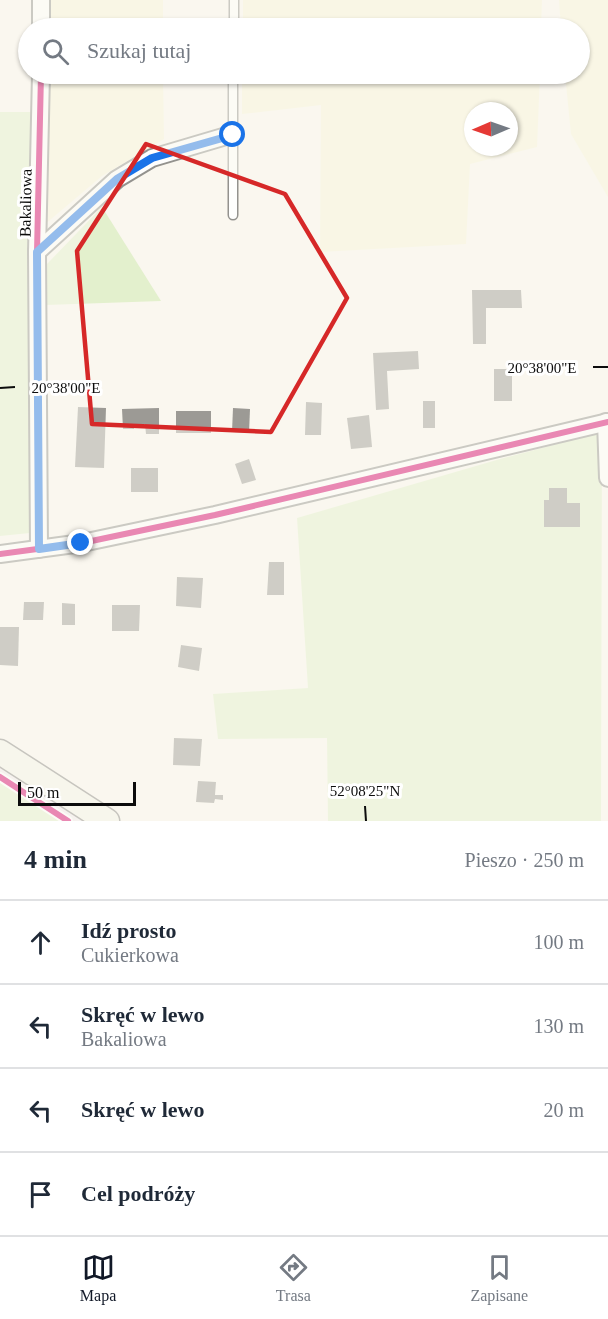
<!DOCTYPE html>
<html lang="pl">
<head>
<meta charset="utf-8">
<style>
	body { margin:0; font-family:"Times New Roman",serif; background:#f6f6f7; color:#1f2937 }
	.compass { position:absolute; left:464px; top:102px; width:54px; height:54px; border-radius:50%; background:#fff; box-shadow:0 2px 4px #0004; rotate:268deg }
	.scale { position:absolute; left:18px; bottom:15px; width:118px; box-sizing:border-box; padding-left:6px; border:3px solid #0c0c0c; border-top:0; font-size:16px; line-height:21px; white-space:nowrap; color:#0c0c0c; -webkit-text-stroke:4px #fff; paint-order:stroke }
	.stop { position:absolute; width:18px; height:18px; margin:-14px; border:4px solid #1a73e8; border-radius:50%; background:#fff }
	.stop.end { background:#1a73e8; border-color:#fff; box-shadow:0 2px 6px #0008 }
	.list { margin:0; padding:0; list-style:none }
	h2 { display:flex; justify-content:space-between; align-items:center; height:78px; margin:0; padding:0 24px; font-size:26px }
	h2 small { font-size:20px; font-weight:400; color:#747a83 }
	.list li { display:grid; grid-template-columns:39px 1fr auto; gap:18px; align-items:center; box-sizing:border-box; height:84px; padding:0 24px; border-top:2px solid #e0e1e3 }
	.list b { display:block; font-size:22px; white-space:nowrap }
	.list p { margin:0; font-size:20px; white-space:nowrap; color:#747a83 }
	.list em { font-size:20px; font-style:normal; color:#747a83 }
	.icon { flex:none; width:33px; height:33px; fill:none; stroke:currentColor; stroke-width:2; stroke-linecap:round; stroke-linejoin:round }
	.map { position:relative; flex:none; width:608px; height:821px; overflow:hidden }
	.search { position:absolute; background:#fff; box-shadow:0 2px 4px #0004; left:18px; right:18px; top:18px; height:66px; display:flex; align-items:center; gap:15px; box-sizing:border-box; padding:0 21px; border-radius:33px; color:#747a83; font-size:22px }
	.sheet { height:414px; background:#fff }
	nav { display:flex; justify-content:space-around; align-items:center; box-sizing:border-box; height:84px; border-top:2px solid #e0e1e3; background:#fff; font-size:16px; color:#747a83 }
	nav a { display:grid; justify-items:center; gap:3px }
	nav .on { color:#111827 }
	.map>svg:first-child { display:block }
</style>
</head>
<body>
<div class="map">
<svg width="608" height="821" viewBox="0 0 608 821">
	<rect width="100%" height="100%" fill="#faf7ef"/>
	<path fill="#f1eaed" d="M0 764 85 821H0Z"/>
	<g fill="#f8f4da" fill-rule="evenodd">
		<rect x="50" y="0" width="113" height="28"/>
		<path d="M243 0H542L541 28H243Z"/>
		<path d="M559 0H608V197L571 134 565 74H580V28H561Z"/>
		<path d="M49 74H163L164 139 102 176 44 225Z"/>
		<path d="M242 74H540L537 147 470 164 466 244 320 252 321 105 242 114ZM473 111H509V147H473Z"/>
	</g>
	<g fill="#e3f0cd">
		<path d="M0 112H34L28 369 30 533 0 536Z"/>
		<path d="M102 207 161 301 46 305 47 264Z"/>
		<path d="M602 432 601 821H328L327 738 218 739 213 694 308 688 297 518 500 459Z"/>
		<path d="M0 778 60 821H0Z"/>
	</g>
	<g fill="#9c9a95">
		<path d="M472 290H521L522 308H486V344H473Z"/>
		<path d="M418 351 419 369 387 371 389 409 376 410 373 353Z"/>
		<rect x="494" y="369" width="18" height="32"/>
		<rect x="423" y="401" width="12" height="27"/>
		<path d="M306 402 322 403 321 435H305Z"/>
		<path d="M78 407 106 408 104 468 75 467Z"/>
		<path d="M159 408V434H146L145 424H134V429H123L122 409Z"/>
		<path d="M233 408 250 409 249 433 232 432Z"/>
		<rect x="176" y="411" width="35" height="22"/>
		<path d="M369 415 372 447 351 449 347 418Z"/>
		<path d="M249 459 256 480 242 484 235 464Z"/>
		<rect x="131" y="468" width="27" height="24"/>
		<path d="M549 488H567V503H580V527H544V500H549Z"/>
		<path d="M269 562H284V595H267Z"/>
		<path d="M177 577 203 578 201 608 176 606Z"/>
		<path d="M24 602H44L43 620H23Z"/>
		<path d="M62 603 75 604V625H62Z"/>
		<path d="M112 605H140L139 631H112Z"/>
		<path d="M0 627H19L18 666 0 665Z"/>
		<path d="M181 645 202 648 199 671 178 667Z"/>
		<path d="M174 738 202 739 200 766 173 765Z"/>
		<path d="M198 781 216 782 215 795H223V800L215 799 214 803 196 802Z"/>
	</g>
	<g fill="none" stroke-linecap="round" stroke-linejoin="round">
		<defs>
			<g id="lane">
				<path d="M234 28V0"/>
				<path d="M233 215V74"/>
			</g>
			<g id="street">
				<path d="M41 28V0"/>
				<path d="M37 252 117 179 152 158 233 134"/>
				<path d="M606 422 608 478"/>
				<path d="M39 549 37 252 41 74"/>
				<path d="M0 554 82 543 215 515 608 422"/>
			</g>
			<path id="secondary" d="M0 752 107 821"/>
		</defs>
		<use href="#lane" stroke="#93928e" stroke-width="11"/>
		<use href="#street" stroke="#93928e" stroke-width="20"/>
		<use href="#secondary" stroke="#8a8885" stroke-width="27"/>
		<use href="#lane" stroke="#fefefd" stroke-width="8"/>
		<use href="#street" stroke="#fefefd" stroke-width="16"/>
		<use href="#secondary" stroke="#f4f3e8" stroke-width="24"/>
		<defs>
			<g id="cycleway">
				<path d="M39 549 37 252 41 74"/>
				<path d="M0 554 82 543 215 515 608 422"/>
				<path d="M0 777 68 821"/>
			</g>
		</defs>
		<use href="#cycleway" stroke="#fff" stroke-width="10"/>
		<use href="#cycleway" stroke="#d6006c" stroke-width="6"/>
	</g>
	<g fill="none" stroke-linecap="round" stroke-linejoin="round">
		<path stroke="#1a73e8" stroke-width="8" d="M81 543 39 549 37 252 117 179 152 158 233 135"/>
	</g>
	<path d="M0 0H608V821H0ZM146 144 285 194 347 298 271 432 92 424 77 251Z" fill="#faf7ef" fill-opacity=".55" fill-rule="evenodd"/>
	<path fill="none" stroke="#d62828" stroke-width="4.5" stroke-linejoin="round" d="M146 144 285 194 347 298 271 432 92 424 77 251Z"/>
	<path fill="none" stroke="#0c0c0c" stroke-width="2" d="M593 367H608M0 388 15 387M365 806 366 821"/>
	<g text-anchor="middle" stroke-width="6" stroke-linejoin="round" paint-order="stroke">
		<g font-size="16" fill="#0c0c0c" stroke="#fff">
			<text transform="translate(25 203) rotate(-89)" y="6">Bakaliowa</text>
		</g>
	</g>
	<g font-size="15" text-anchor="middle" fill="#0c0c0c" stroke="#fff" stroke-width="6" stroke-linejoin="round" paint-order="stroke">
		<text x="542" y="373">20°38'00"E</text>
		<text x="66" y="393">20°38'00"E</text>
		<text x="365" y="796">52°08'25"N</text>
	</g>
</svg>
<svg class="compass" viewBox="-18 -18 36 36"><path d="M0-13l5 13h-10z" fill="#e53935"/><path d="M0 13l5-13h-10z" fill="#747a83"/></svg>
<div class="scale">50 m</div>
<div class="stop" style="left:233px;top:135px"></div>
<div class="stop end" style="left:81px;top:543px"></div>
<div class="search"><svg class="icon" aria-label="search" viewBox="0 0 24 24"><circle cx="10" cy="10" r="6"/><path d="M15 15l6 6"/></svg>Szukaj tutaj</div>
</div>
<section class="sheet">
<h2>4 min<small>Pieszo · 250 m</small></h2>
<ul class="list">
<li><svg class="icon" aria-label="ahead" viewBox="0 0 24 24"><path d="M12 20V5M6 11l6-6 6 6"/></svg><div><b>Idź prosto</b><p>Cukierkowa</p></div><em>100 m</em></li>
<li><svg class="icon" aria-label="left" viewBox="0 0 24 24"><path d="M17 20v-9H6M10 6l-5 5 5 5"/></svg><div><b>Skręć w lewo</b><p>Bakaliowa</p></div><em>130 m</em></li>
<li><svg class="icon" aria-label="left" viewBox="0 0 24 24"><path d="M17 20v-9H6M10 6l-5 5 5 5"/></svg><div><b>Skręć w lewo</b></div><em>20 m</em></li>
<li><svg class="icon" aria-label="arrive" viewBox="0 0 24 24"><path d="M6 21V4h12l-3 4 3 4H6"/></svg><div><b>Cel podróży</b></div></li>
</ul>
</section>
<nav>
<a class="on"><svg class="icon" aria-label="map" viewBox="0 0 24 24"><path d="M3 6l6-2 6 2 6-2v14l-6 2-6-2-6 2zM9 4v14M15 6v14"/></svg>Mapa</a>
<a><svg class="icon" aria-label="directions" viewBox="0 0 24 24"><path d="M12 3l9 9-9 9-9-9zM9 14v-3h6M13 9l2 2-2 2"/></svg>Trasa</a>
<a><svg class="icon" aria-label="saved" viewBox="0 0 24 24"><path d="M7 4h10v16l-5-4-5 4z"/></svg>Zapisane</a>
</nav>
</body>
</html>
